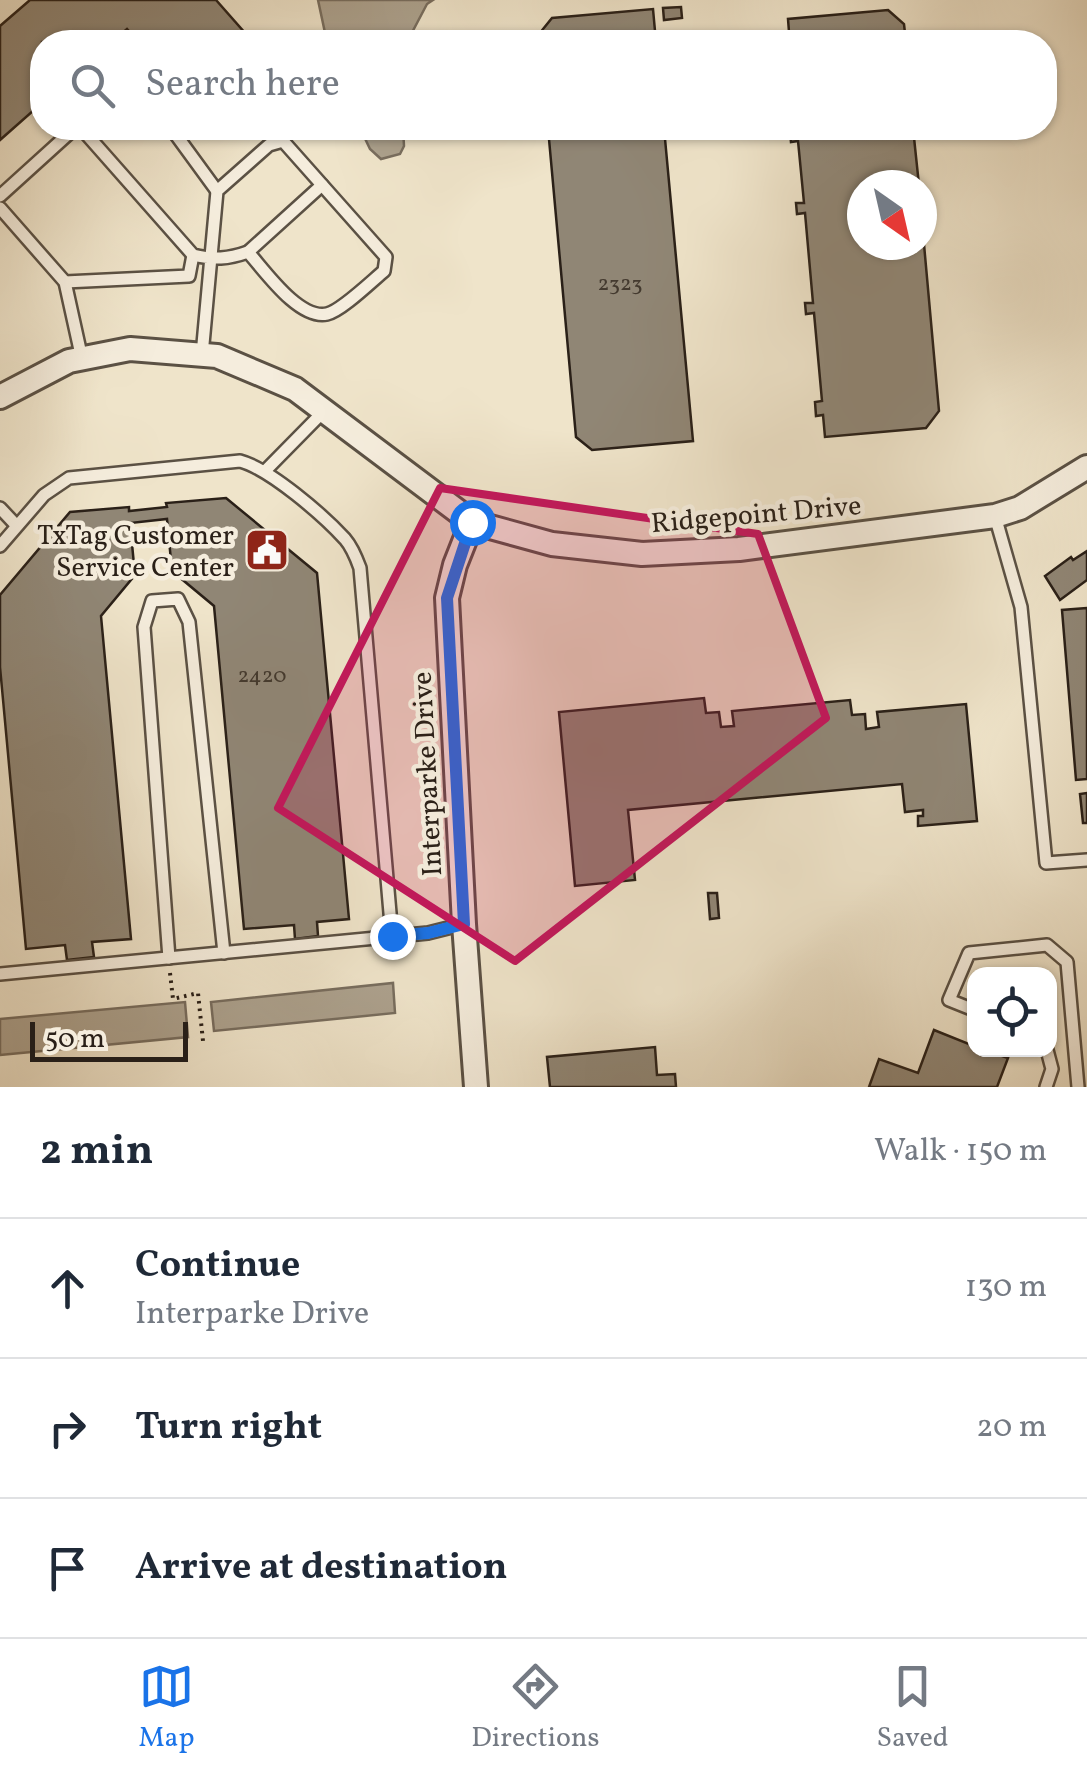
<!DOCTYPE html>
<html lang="en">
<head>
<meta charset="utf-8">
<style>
	body { margin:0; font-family:Vollkorn,serif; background:#f2f2f3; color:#1f2937 }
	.controls { position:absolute; right:30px; bottom:30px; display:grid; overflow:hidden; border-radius:20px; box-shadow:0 2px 8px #0004 }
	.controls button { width:90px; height:90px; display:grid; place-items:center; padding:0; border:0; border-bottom:2px solid #e0e1e3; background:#fff; color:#1f2937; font:50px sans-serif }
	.compass { position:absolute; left:847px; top:170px; width:90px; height:90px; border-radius:50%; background:#fff; box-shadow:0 2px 8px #0004; rotate:146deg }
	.scale { position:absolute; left:30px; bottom:25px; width:158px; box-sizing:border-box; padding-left:10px; border:5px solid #2a2018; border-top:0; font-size:28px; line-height:35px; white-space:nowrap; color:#2a2018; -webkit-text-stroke:8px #f5eddd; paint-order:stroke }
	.stop { position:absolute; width:30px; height:30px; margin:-22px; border:8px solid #1a73e8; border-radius:50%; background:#fff }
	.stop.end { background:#1a73e8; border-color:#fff; box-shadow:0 2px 10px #0008 }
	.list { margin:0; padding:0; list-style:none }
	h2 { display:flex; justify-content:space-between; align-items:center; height:130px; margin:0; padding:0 40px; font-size:42px }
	h2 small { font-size:32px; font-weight:400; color:#747a83 }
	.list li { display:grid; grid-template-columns:65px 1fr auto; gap:30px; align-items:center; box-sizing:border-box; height:140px; padding:0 40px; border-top:2px solid #e0e1e3 }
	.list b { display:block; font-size:38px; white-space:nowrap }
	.list p { margin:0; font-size:32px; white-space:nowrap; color:#747a83 }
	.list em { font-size:32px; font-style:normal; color:#747a83 }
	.icon { flex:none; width:55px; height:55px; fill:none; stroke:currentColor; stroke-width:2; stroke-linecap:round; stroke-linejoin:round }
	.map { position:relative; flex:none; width:1087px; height:1087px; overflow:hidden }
	.search { position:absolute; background:#fff; box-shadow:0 2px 8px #0004; left:30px; right:30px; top:30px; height:110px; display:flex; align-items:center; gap:25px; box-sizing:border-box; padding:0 35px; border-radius:40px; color:#747a83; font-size:38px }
	.sheet { height:550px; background:#fff }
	nav { display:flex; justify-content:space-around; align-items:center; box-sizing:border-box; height:140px; border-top:2px solid #e0e1e3; background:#fff; font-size:28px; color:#747a83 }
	nav a { display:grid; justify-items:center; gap:5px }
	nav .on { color:#1a73e8 }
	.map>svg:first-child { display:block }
</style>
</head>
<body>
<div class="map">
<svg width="1087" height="1087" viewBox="0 0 1087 1087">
	<rect width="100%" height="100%" fill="#efe4ca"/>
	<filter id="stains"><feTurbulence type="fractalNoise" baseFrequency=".002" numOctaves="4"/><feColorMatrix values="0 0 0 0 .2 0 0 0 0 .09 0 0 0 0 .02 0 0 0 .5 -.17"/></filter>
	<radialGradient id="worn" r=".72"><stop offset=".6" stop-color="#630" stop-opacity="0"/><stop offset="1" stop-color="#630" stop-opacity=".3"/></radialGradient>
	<g fill="#aca18d" stroke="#786d5e" stroke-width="2.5">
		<path d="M318 0H433L427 4 407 42H327Z"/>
		<path d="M360 128H403L404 146 400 154 381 159 370 149Z"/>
		<path d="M393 983 395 1013 214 1031 211 1002Z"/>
		<path d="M185 1002 188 1037 0 1055V1019Z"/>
	</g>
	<g fill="#908675" stroke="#2a2018" stroke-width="2.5">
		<path d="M30 0H216L253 42H139L127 29 112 42H42V103L0 140V26Z"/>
		<path d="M681 7 682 18 664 20 663 8Z"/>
		<path d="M653 9 656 42H540L539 34 552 18Z"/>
		<path d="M888 10 904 24 906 42H782L781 33 789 32 788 19Z"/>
		<path d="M548 128H664L693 441 592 450 576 437Z"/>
		<path d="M797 128H913L919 185H862V245H922V222L939 411 926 428 825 437 823 415 816 416 815 402 822 401 814 313 806 314 805 303H813L805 213 797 214 796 203H804L798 141 791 142 790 132 797 131Z"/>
		<path d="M226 498 317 573 349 919 317 922 318 936 295 939 294 925 244 929 214 606 172 571 167 519 130 523 135 575 101 616 131 939 92 942 94 957 67 960 65 945 26 949 0 667V595L70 512 129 507V511L167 507 166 503Z"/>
		<path d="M1087 551V580L1060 600 1045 576 1071 557 1073 560Z"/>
		<path d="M1087 608V779L1076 780 1062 610Z"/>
		<path d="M704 698 706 713 719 712 721 727 734 726 732 711 850 700 852 715 865 714 866 729 879 727 877 712 966 704 977 821 918 826V816H923V810L905 812 902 784 628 810 635 880 575 886 559 712Z"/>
		<path d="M1087 793V823H1083L1080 794Z"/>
		<path d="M708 893H717L719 918 710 919Z"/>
		<path d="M934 1030 974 1046V1050H985L1008 1058 997 1087H869L879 1059 918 1073Z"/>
		<path d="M655 1047 657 1075 675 1074 676 1087H550L547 1057Z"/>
	</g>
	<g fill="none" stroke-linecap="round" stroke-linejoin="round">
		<defs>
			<g id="service">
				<path d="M81 128 193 255C214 260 228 259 248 252 265 271 299 320 327 314 341 311 372 281 384 271L386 257 283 141 269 145 217 191 202 355"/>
				<path d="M171 128 217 191"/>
				<path d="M0 196 75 128"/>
				<path d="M0 208 65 282 82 359"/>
				<path d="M248 252 322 185"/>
				<path d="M65 282 189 276 193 255"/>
				<path d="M265 471 324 411"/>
				<path d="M0 508 16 525"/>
				<path d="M995 516 1021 607 1046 863 1087 860"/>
				<path d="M0 546 44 495 69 478 240 461C270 469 323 515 345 539 352 547 356 557 360 568L392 936"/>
				<path d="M169 958 144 627 152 601 178 599 189 622 224 953"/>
				<path d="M0 974 428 933 464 924"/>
				<path d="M974 1010 949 1000 969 953 1047 945 1067 962 1078 1087"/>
				<path d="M1046 1087 1052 1069 1047 1050"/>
			</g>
			<g id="minor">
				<path d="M0 397 69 361 130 349 217 356 295 389 472 522 552 544 642 554 739 549 995 516 1020 508 1087 467"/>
				<path d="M472 522 455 565 447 598 464 924 476 1087"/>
			</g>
		</defs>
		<use href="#service" stroke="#5b5144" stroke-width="16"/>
		<use href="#minor" stroke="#5b5144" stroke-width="28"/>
		<path stroke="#2a2018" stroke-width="4" stroke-dasharray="2.5 5" stroke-linecap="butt" d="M170 973 173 999 198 993 203 1041"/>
		<use href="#service" stroke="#f5eddd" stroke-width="11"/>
		<use href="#minor" stroke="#f5eddd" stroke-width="22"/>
	</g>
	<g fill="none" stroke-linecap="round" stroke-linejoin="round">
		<path stroke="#1a73e8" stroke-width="12" d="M392 936 428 933 464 924 447 598 472 522"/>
	</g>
	<path fill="#c2185b" fill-opacity="0.2" stroke="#c2185b" stroke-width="8" stroke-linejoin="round" d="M440 488 758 534 826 718 515 961 278 808Z"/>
	<defs>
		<symbol id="civic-square" viewBox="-11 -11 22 22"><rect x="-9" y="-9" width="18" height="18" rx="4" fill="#8f2418" stroke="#f5eddd"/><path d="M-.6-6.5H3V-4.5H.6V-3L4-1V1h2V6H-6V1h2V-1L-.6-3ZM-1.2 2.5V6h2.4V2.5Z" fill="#fff"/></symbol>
	</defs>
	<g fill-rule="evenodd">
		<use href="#civic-square" x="242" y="525" width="50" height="50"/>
	</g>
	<g text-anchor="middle" stroke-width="9" stroke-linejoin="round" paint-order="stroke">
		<g font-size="22" fill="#443a2f">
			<text x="620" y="290">2323</text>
			<text x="262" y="682">2420</text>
		</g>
		<g font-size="28" fill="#2a2018" stroke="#f5eddd">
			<text transform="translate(756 513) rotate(-5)" y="10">Ridgepoint Drive</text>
			<text transform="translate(426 774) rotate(-93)" y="10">Interparke Drive</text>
		</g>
		<g font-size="28" fill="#2a2018" stroke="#f5eddd" text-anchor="end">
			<text x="234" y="544">TxTag Customer<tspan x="234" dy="32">Service Center</tspan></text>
		</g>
	</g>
	<rect width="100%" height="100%" filter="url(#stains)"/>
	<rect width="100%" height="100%" fill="url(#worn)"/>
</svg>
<div class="controls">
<button><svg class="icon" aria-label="locate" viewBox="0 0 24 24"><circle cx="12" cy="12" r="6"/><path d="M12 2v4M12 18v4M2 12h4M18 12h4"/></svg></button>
</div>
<svg class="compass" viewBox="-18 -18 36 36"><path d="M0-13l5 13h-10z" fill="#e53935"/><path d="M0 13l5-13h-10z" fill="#747a83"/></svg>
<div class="scale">50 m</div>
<div class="stop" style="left:472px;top:522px"></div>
<div class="stop end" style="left:392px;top:936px"></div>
<div class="search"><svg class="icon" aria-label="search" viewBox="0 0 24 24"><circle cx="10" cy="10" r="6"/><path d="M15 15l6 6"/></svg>Search here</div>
</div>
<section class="sheet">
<h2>2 min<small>Walk · 150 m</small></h2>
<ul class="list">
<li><svg class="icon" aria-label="ahead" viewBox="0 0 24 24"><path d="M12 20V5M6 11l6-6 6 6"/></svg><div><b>Continue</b><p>Interparke Drive</p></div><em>130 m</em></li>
<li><svg class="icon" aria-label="right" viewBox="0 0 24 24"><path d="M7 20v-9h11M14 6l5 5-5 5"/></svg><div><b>Turn right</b></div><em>20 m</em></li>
<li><svg class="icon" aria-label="arrive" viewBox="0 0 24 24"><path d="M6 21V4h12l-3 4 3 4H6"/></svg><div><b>Arrive at destination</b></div></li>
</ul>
</section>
<nav>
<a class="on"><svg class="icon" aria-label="map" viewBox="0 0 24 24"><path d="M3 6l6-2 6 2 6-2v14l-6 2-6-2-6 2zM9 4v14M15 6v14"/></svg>Map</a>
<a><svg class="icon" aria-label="directions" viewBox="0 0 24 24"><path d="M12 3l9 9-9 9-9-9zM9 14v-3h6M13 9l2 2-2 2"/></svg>Directions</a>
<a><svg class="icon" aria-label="saved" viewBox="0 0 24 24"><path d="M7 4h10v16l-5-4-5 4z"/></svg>Saved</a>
</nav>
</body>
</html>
